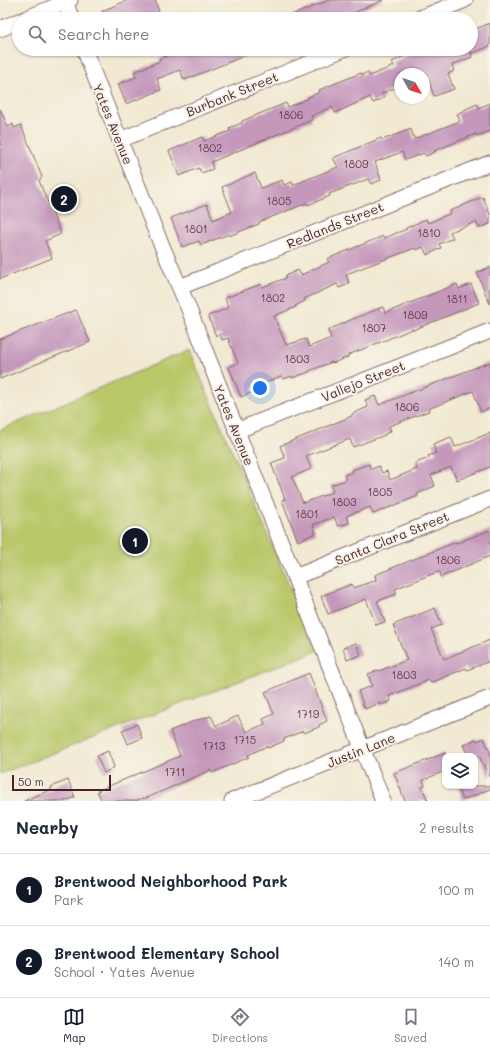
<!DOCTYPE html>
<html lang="en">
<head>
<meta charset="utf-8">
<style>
	body { margin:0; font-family:Mali,sans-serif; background:#f2f2f3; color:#1f2937 }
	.controls { position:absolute; right:12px; bottom:12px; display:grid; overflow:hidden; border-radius:8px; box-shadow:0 1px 3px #0004 }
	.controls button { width:36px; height:36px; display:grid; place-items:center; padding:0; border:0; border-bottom:1px solid #e0e1e3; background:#fff; color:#1f2937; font:20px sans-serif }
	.compass { position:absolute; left:394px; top:68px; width:36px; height:36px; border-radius:50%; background:#fff; box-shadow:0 1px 3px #0004; rotate:129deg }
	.scale { position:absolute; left:12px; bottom:10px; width:99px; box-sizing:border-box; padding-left:4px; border:2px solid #4a1f2b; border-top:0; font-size:11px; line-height:14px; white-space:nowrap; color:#4a1f2b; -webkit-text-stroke:3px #f7f3e8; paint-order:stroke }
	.you { position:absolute; left:260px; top:388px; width:14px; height:14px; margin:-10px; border:3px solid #fff; border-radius:50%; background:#1a73e8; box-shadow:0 0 0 6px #1a73e833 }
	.badge { display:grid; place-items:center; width:26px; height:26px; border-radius:50%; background:#111827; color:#fff; font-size:13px; font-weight:700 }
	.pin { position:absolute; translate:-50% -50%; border:2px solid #fff; box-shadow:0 1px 4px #0006 }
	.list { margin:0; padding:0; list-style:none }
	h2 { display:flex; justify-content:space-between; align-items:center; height:52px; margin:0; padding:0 16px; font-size:17px }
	h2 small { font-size:13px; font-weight:400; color:#747a83 }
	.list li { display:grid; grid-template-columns:26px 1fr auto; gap:12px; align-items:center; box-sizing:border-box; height:72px; padding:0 16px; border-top:1px solid #e0e1e3 }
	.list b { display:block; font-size:15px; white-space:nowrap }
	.list p { margin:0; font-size:13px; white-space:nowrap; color:#747a83 }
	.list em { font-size:13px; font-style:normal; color:#747a83 }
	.icon { flex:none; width:22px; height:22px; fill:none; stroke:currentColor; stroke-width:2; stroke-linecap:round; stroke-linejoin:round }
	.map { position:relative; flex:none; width:490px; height:801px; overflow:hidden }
	.search { position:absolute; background:#fff; box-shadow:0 1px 3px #0004; left:12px; right:12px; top:12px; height:44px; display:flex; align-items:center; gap:10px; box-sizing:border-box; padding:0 14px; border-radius:22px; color:#747a83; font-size:15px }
	.sheet { height:196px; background:#fff }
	nav { display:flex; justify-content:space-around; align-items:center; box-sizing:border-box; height:56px; border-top:1px solid #e0e1e3; background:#fff; font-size:11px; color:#747a83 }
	nav a { display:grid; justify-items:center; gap:2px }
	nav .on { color:#111827 }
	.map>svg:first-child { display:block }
</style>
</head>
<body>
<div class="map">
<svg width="490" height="801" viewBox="0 0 490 801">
	<rect width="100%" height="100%" fill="#f7f3e8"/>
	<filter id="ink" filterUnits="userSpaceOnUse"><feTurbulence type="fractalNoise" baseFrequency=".025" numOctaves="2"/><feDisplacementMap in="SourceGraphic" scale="8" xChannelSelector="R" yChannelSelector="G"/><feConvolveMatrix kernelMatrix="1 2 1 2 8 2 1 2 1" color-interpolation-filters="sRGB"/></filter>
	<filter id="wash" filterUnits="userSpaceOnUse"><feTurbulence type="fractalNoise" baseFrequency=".012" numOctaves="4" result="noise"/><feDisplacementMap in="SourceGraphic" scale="16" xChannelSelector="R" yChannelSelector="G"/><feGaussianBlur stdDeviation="0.9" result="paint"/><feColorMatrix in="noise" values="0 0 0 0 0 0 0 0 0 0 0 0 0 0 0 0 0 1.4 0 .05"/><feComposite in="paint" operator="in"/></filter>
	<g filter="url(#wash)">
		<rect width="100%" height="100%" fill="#f1e9d2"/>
		<path fill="#bac86a" stroke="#82744a" d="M189 350 317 651 0 774V430Z"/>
		<g id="blocks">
			<g fill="#c497bb">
				<path d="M128 0H155L159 12 141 19H105L102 11Z"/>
				<path d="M329 0H384L339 19H283Z"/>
				<path d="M490 23V46L471 54 472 57 452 65 454 71 448 74 454 89 434 96 428 79 424 81V74H400V86L382 93 384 98 373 103 370 97 335 113 332 107 311 116 312 120 211 162 213 169 201 173 199 168 179 176 169 151 202 137 204 141 230 131 229 128 242 123V121L286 103 288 107 309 98 308 97 320 92 319 90 361 73 362 75 368 72 369 76 394 66 392 62 419 49H469L471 54V31Z"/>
				<path d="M183 49H188L191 56 209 49H262L184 80 180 70 157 79 161 90 126 104 118 84 136 77 134 72 160 61 159 59Z"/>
				<path d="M490 103V131L477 136 476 134 434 151 435 152 426 156 424 153 405 160 402 152 375 162 381 180 371 184 368 179 329 194 330 196 308 205 307 203 259 222V224L229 236V234L201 245 199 241 182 247 171 218 207 204 213 220 232 212 222 187 233 183V182L255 173 261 188 282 180 284 185 292 182 293 185 338 167 333 158 381 138 382 140 411 129 414 139 460 121 457 114 466 109 477 104 479 108Z"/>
				<path d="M0 109 8 127 13 124 14 128 21 125 42 177 39 181 61 234 45 241 52 258 0 279Z"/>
				<path d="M483 197 490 214V224L479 228 476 222 450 232 453 238 439 244 441 248 427 255 423 247 416 250 415 248 346 274 349 284 339 288 337 284 304 299 305 301 295 306 296 307 274 316 286 345 306 339 309 347 331 338 328 330 353 319 383 307 385 313 457 284 459 289 471 284 479 303 413 330 412 329 398 335 348 355V357L333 363 332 362 309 371V372L292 378V376L283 379 282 376 272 380 251 388 253 392 241 397 229 367 238 363 228 338 222 340 220 334 216 336 208 316 228 308 225 298 261 284 262 287 286 278 285 276 298 270 301 275 329 262 327 259 371 241 383 236 384 238 407 229 406 228 426 219 428 223 451 213 450 211Z"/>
				<path d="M490 267V304L477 273Z"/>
				<path d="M76 310 90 342 0 379V339Z"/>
				<path d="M490 362V408L481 412 473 391 428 409 429 411 389 426 391 431 385 434V435L353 447 350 439 306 456 311 469 292 477 303 503 333 492 331 485 346 480 344 475 353 472 352 470 369 464 371 469 379 466 382 473 387 471 390 480 417 469 415 463 429 458 428 456 436 453 433 444 451 437 455 447 490 433V467L457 480 451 467 431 475 435 486 417 494 418 496 373 514 370 507 346 516 349 523 338 526 334 517 313 525 316 533 298 541 282 500 285 499 284 496 271 463 285 458 280 446 352 416V414L368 407 365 400 375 396 379 405Z"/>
				<path d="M490 530V556L441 577 440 572H437L395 589 397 594 377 601 385 622 376 625 366 599 328 614 321 596 352 584 354 588 376 580 375 575 456 542 457 543Z"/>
				<path d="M435 608 442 625 431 629 444 659 490 640V661L467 670 466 668 431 683 429 680 389 696 391 701 381 705 380 703 365 709 358 691 372 686 368 674 379 670V671L407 660 393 625Z"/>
				<path d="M356 643 361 655 347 660 343 648Z"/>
				<path d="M309 673 327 721 319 725V727L304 733 303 731 284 739V741L268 748 267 746 248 755 249 757 212 773 211 770 144 799 143 798 135 801H102L97 791 180 756 170 731 197 720 211 716 216 726 238 716 246 732 265 724 263 719 274 714 265 692Z"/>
				<path d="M137 724 142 738 128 744 122 730Z"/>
				<path d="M484 738 490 752V778L479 756H468L463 745 476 739 477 741Z"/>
				<path d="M108 751 114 767 104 773 97 756Z"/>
				<path d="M445 753V771L423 780 425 786 422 787 428 801H405L394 773Z"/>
				<path d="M68 780 75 797 65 801H24L52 789 51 787Z"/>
				<path d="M457 786H490V789L463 800Z"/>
			</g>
		</g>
	</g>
	<g filter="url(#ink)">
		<use href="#blocks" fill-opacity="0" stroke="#846665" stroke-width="1"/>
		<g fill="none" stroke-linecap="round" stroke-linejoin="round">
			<defs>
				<g id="minor">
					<path d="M64 0 72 19"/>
					<path d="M25 19 70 0"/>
					<path d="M418 19 465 0"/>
					<path d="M0 29 19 21"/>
					<path d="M84 49 154 227 188 307 383 801"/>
					<path d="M120 140 344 49"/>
					<path d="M180 287 490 163"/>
					<path d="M236 431 490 331"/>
					<path d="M295 577 490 499"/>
					<path d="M232 801 490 698"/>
				</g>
			</defs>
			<use href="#minor" stroke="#846665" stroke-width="17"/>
			<use href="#minor" stroke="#fff" stroke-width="15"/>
		</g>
	</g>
	<g text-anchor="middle" stroke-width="4" stroke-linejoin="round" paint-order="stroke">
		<g font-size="11" fill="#683d4f">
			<text x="291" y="119">1806</text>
			<text x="210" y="152">1802</text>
			<text x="356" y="168">1809</text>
			<text x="279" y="205">1805</text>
			<text x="196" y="233">1801</text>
			<text x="429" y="237">1810</text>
			<text x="273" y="302">1802</text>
			<text x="457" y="303">1811</text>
			<text x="415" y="319">1809</text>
			<text x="374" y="332">1807</text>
			<text x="297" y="363">1803</text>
			<text x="407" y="411">1806</text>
			<text x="380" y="496">1805</text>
			<text x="344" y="506">1803</text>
			<text x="307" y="518">1801</text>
			<text x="448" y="564">1806</text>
			<text x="404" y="679">1803</text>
			<text x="308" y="718">1719</text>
			<text x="245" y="744">1715</text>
			<text x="214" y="750">1713</text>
			<text x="175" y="776">1711</text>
		</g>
		<g font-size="13" fill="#4a1f2b" stroke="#f7f3e8">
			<text transform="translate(232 94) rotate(-22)" y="5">Burbank Street</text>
			<text transform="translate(113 124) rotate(68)" y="5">Yates Avenue</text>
			<text transform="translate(335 225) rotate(-22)" y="5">Redlands Street</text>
			<text transform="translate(363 381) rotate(-22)" y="5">Vallejo Street</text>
			<text transform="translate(234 425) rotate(68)" y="5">Yates Avenue</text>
			<text transform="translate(392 538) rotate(-22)" y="5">Santa Clara Street</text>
			<text transform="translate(361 750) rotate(-22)" y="5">Justin Lane</text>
		</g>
	</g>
</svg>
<div class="controls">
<button><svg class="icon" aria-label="layers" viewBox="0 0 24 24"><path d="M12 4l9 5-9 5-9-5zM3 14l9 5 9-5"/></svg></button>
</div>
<svg class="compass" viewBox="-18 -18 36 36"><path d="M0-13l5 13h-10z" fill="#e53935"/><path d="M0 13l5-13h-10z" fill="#747a83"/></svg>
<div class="scale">50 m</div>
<div class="you"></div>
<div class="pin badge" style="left:135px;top:541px">1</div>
<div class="pin badge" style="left:64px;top:199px">2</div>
<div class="search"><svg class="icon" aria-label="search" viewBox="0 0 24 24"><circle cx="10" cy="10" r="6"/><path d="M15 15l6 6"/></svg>Search here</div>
</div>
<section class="sheet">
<h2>Nearby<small>2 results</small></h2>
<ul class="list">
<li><span class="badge">1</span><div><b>Brentwood Neighborhood Park</b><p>Park</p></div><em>100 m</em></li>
<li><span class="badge">2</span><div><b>Brentwood Elementary School</b><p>School · Yates Avenue</p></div><em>140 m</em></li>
</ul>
</section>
<nav>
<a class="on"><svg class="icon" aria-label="map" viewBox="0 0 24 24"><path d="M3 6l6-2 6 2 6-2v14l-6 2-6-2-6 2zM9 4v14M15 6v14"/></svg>Map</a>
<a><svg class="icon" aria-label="directions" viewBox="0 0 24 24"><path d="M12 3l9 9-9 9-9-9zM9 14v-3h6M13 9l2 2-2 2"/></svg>Directions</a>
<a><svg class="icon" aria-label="saved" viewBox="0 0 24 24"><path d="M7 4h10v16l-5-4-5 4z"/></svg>Saved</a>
</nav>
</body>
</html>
